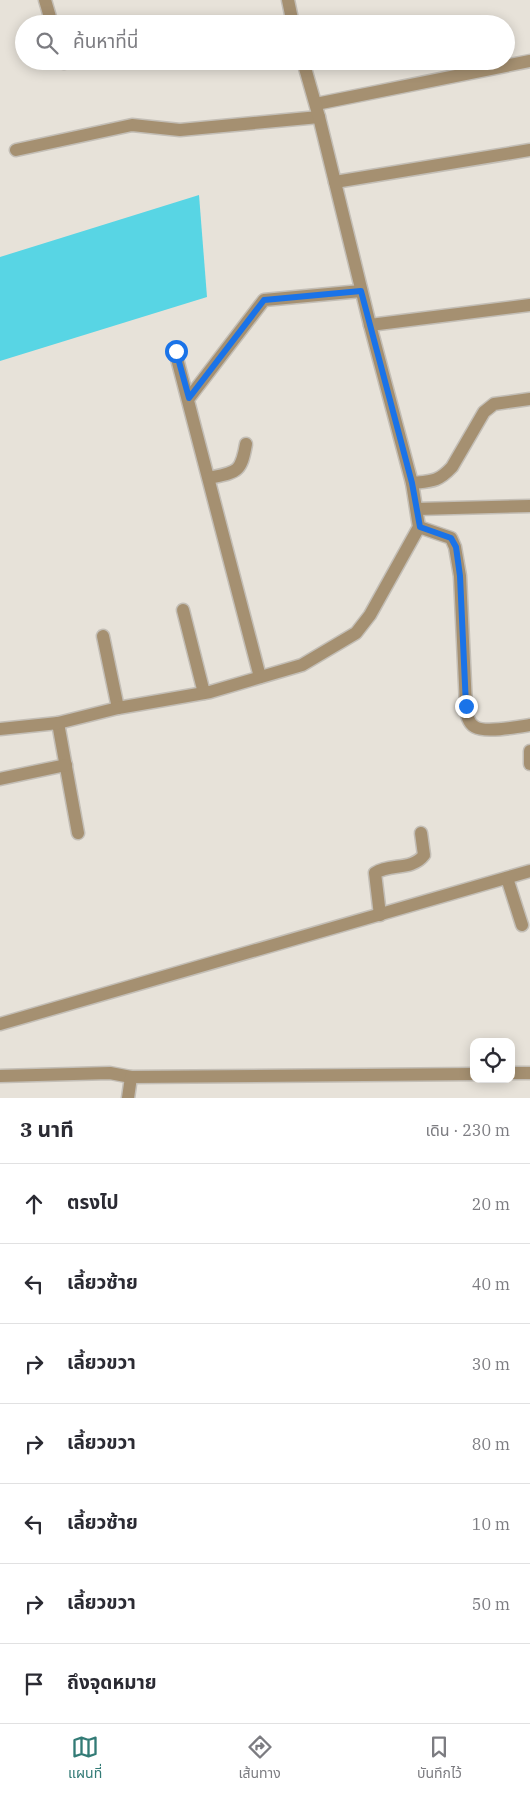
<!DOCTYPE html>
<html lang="th">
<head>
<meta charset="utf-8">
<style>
	body { margin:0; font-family:"IBM Plex Serif","Noto Sans Thai",serif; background:#f7f7f7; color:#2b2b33 }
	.controls { position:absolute; right:15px; bottom:15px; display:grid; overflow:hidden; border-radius:10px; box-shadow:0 2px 12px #0003 }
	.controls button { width:45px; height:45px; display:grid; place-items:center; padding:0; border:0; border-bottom:1px solid #e1e1e2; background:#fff; color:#2b2b33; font:25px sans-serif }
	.stop { position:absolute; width:15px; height:15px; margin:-11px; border:4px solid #1a73e8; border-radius:50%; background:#fff }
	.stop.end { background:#1a73e8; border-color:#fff; box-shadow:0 1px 5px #0008 }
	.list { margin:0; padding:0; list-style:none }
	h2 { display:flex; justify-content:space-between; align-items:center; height:65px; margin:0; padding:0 20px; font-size:21px }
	h2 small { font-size:16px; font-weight:400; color:#7c7c81 }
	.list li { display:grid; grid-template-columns:32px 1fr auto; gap:15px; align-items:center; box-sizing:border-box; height:80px; padding:0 20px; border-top:1px solid #e1e1e2 }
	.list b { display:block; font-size:19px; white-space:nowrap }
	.list em { font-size:16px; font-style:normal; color:#7c7c81 }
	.icon { flex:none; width:28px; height:28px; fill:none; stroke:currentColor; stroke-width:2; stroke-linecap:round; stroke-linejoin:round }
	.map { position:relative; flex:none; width:530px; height:1098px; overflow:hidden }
	.search { position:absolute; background:#fff; box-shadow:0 2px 12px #0003; left:15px; right:15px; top:15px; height:55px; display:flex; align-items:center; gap:12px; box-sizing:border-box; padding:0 18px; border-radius:28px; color:#7c7c81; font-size:19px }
	.sheet { height:625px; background:#fff }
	nav { display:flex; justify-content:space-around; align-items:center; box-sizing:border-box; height:70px; border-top:1px solid #e1e1e2; background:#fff; font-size:14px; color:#7c7c81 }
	nav a { display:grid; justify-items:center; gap:2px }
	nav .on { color:#337b76 }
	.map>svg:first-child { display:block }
</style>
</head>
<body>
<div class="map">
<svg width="530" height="1098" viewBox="0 0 530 1098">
	<rect width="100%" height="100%" fill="#e7e2d9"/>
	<path fill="#58d5e4" d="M199 195 207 297 0 361V257Z"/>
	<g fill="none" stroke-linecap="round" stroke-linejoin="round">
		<defs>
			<g id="minor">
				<path d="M45 0 52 24"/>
				<path d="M288 0 293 24"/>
				<path d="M64 61V63"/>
				<path d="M316 104 530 61"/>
				<path d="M16 150 132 125 180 130 319 117"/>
				<path d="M335 182 530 150"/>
				<path d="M370 325 530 305"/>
				<path d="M175 351 260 677"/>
				<path d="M189 398 264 300 361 291"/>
				<path d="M209 478C237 472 241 473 246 444"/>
				<path d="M412 483C432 481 438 482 452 467L484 412 494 404 530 399"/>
				<path d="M417 509 530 506"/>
				<path d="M419 527 451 538 455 547 460 576 466 706C467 714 467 722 475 727 485 733 518 727 530 725"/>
				<path d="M183 610 204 693"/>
				<path d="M103 636 118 708"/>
				<path d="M58 723 78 833"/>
				<path d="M0 729 58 723 118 708 210 692 302 665 356 633 370 615 419 527 412 483 370 325 319 117 303 61"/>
				<path d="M530 751V764"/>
				<path d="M0 779 66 765"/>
				<path d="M507 878 522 925"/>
				<path d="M380 915 375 873C390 863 412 871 424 855L421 833"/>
				<path d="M0 1024 530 871"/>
				<path d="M511 1073H530"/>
				<path d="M0 1076 110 1073 131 1077"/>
				<path d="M128 1098 131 1077 474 1074"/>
			</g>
		</defs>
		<use href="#minor" stroke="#c3beb6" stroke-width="15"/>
		<use href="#minor" stroke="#a59071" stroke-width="12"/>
	</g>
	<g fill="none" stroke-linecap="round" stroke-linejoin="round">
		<path stroke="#1a73e8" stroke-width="6" d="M176 351 189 398 264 300 361 291 412 483 420 527 451 538 456 547 460 576 466 706"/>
	</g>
</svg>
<div class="controls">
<button><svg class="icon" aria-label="locate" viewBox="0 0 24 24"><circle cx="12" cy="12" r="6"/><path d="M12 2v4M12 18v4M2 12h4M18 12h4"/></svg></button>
</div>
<div class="stop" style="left:176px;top:351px"></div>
<div class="stop end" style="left:466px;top:706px"></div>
<div class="search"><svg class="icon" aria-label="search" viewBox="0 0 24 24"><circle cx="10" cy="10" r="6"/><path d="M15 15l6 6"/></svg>ค้นหาที่นี่</div>
</div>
<section class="sheet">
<h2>3 นาที<small>เดิน · 230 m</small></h2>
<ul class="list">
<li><svg class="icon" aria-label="ahead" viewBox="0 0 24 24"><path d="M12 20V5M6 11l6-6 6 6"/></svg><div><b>ตรงไป</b></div><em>20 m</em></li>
<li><svg class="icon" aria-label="left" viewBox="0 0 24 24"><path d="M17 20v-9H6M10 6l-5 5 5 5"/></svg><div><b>เลี้ยวซ้าย</b></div><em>40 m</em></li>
<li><svg class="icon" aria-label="right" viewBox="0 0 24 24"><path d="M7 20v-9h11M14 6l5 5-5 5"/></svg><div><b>เลี้ยวขวา</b></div><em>30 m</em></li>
<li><svg class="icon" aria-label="right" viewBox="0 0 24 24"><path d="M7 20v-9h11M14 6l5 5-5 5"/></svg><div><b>เลี้ยวขวา</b></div><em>80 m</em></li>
<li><svg class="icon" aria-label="left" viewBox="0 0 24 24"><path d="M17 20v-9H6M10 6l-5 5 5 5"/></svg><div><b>เลี้ยวซ้าย</b></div><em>10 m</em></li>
<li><svg class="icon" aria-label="right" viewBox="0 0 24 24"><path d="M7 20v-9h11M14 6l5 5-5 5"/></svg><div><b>เลี้ยวขวา</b></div><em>50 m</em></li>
<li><svg class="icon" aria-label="arrive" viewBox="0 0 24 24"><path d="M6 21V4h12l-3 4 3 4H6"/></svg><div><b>ถึงจุดหมาย</b></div></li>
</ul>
</section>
<nav>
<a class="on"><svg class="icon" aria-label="map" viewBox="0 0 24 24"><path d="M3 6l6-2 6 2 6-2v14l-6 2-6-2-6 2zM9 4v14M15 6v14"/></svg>แผนที่</a>
<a><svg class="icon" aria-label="directions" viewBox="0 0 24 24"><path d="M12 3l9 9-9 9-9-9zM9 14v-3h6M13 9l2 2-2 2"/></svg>เส้นทาง</a>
<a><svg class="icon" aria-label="saved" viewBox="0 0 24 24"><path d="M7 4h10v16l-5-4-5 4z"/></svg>บันทึกไว้</a>
</nav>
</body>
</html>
